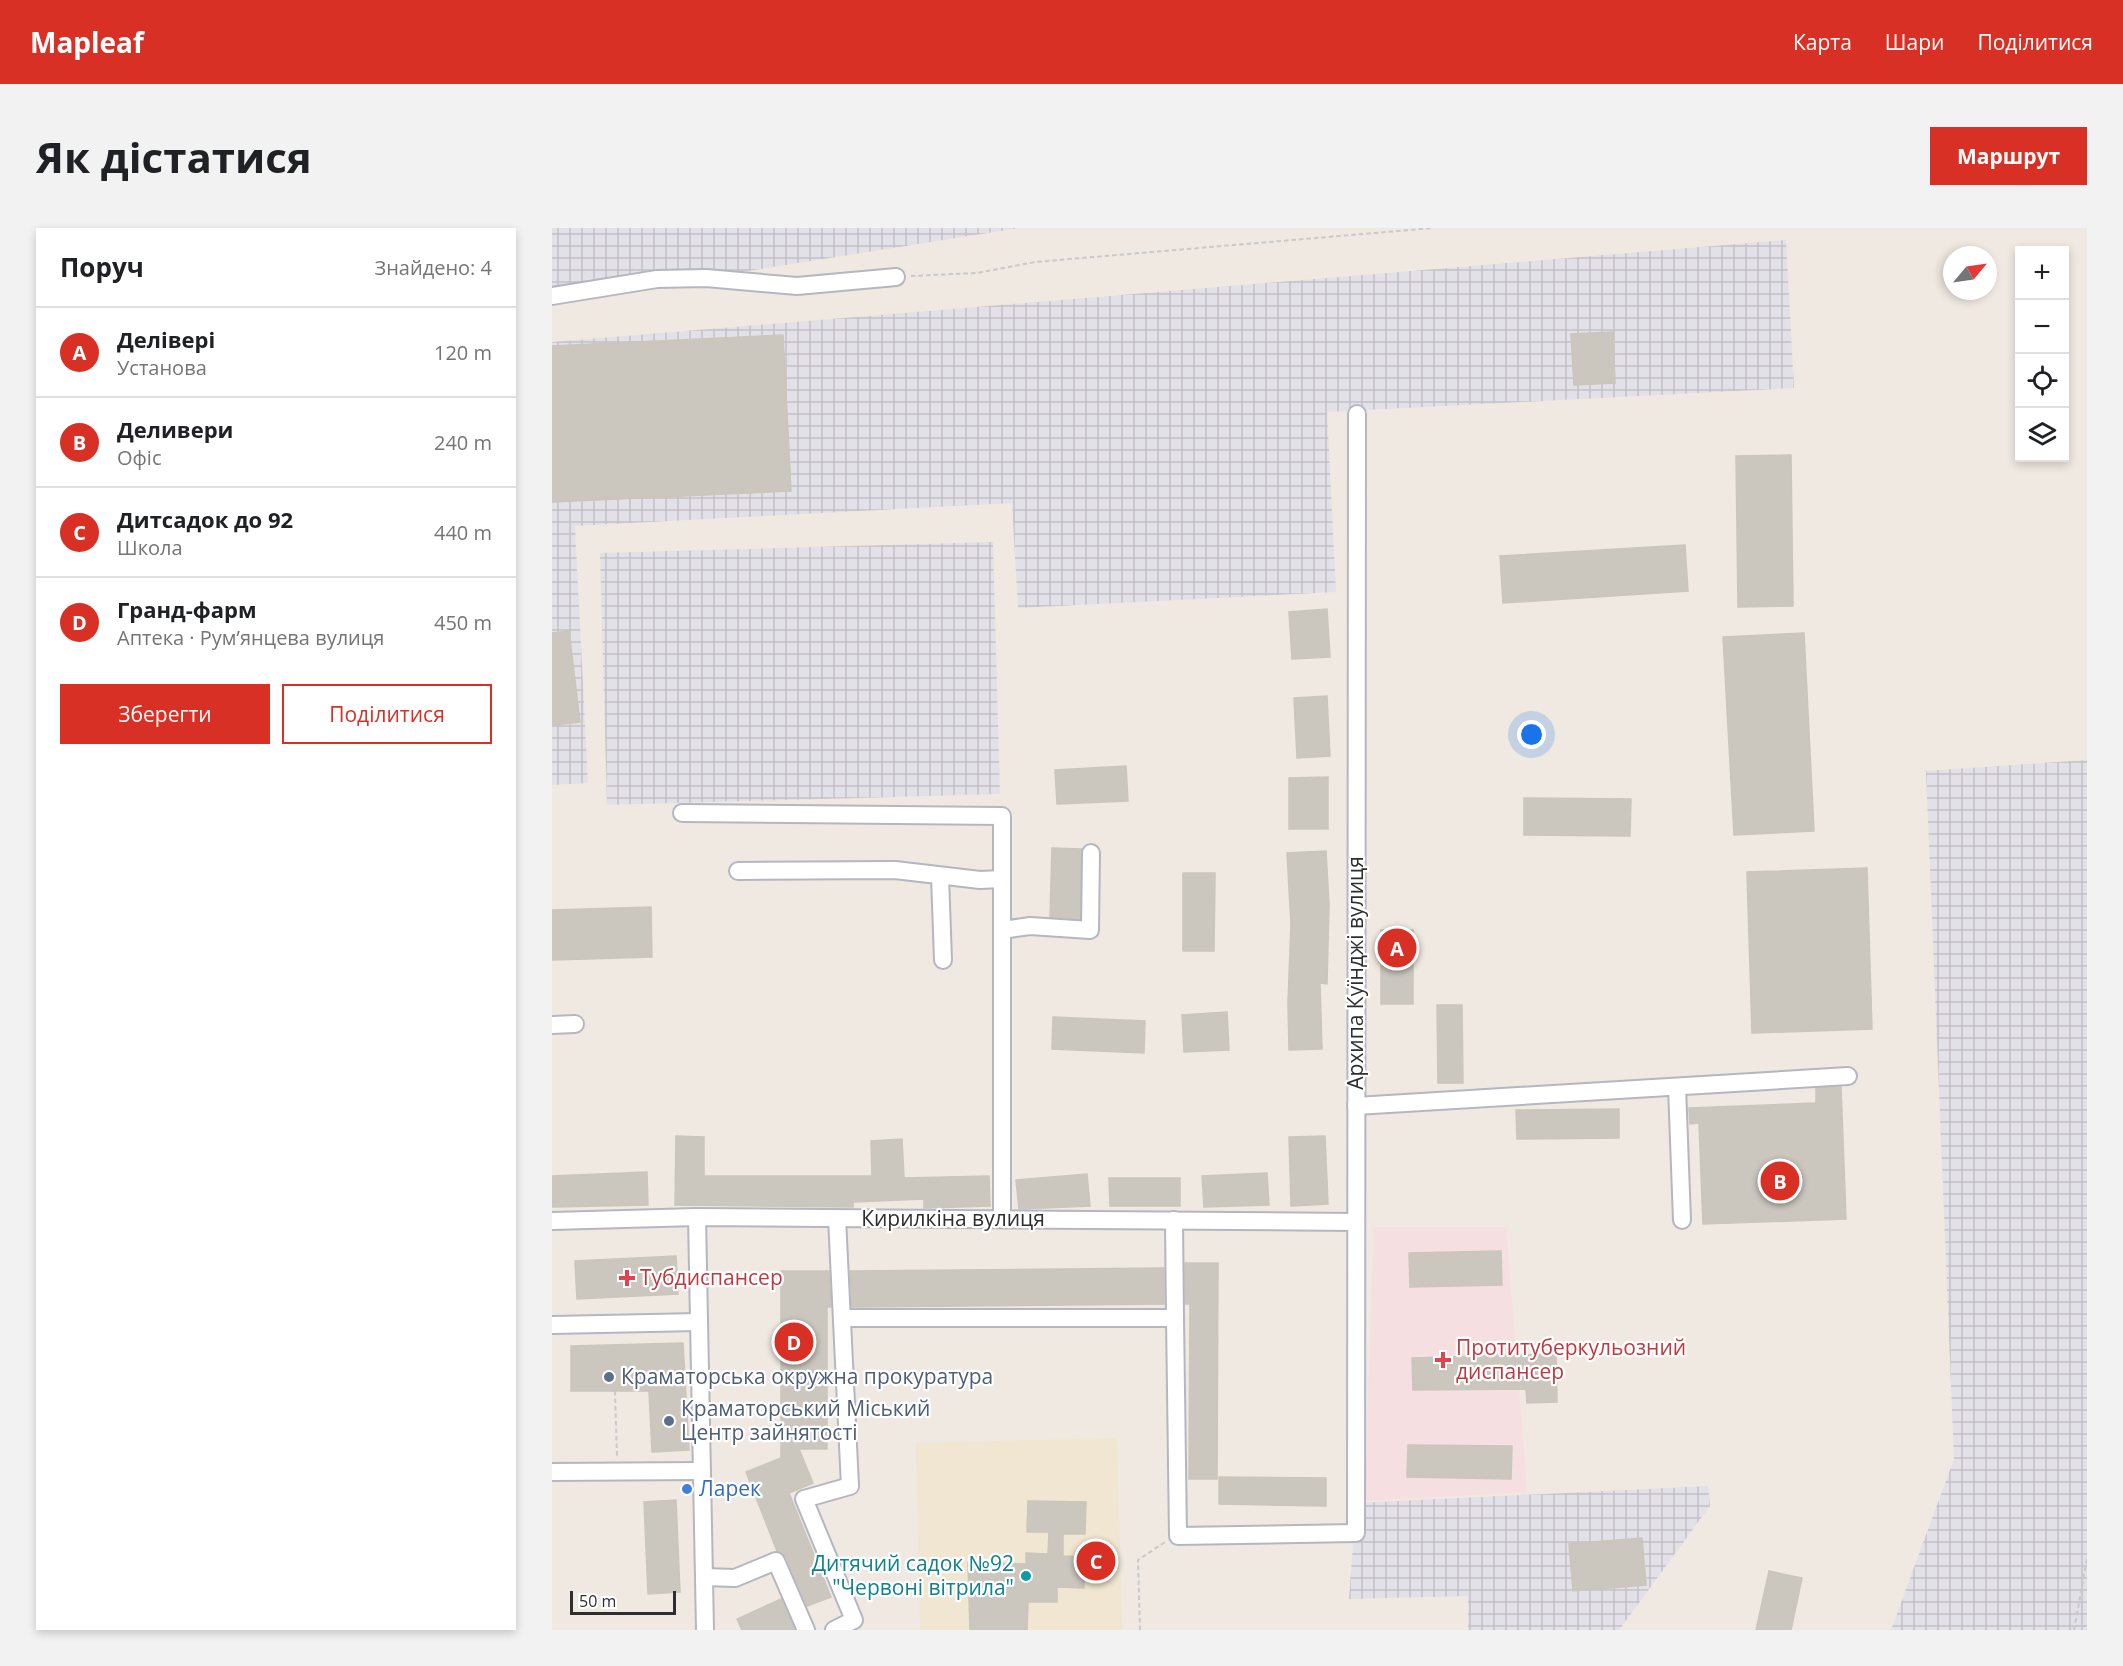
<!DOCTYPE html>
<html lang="uk">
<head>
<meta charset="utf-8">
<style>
	body { margin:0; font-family:"Open Sans",sans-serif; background:#f2f2f2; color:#202124 }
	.controls { position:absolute; right:18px; top:18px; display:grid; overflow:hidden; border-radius:0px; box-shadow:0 3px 9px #0003 }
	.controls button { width:54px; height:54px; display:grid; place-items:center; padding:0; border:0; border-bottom:2px solid #e0e0e0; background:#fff; color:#202124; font:30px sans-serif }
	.compass { position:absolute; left:1391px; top:18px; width:54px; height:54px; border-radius:50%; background:#fff; box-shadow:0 3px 9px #0003; rotate:61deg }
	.scale { position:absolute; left:18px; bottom:15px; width:106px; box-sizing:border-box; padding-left:6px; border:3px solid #2e2e2e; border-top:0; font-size:16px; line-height:21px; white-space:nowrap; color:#2e2e2e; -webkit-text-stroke:4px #fff; paint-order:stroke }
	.you { position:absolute; left:980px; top:507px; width:21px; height:21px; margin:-15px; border:4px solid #fff; border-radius:50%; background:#1a73e8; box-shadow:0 0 0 9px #1a73e833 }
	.badge { display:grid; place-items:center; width:39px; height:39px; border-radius:50%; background:#d93025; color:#fff; font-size:20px; font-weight:700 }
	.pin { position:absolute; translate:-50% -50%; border:3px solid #fff; box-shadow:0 2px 6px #0006 }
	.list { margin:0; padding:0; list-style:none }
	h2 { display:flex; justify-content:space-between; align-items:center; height:78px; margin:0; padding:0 24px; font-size:26px }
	h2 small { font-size:20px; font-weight:400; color:#757577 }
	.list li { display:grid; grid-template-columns:39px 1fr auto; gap:18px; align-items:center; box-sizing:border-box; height:90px; padding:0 24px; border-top:2px solid #e0e0e0 }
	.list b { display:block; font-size:22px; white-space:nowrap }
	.list p { margin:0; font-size:20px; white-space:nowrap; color:#757577 }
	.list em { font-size:20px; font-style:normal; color:#757577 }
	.actions { display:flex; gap:12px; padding:18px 24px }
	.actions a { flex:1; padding:14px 0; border:2px solid #d93025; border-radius:0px; text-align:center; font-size:21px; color:#d93025 }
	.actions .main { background:#d93025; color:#fff }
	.icon { flex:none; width:33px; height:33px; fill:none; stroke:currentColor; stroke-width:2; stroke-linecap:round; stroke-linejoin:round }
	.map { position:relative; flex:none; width:1535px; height:1402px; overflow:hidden; border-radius:0px }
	header { display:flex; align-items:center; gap:36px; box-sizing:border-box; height:84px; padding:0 30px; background:#d93025; color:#fff }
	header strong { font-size:28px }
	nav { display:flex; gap:33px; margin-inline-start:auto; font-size:21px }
	.intro { display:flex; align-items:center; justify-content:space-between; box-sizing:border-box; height:144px; padding:0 36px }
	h1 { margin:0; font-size:42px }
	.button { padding:15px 27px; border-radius:0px; background:#d93025; color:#fff; font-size:21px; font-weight:700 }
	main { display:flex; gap:36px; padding:0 36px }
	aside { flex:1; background:#fff; border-radius:0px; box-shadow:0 3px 9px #0003 }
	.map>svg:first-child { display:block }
</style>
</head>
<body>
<header>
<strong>Mapleaf</strong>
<nav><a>Карта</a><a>Шари</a><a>Поділитися</a></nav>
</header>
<div class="intro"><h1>Як дістатися</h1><a class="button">Маршрут</a></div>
<main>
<aside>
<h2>Поруч<small>Знайдено: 4</small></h2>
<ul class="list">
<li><span class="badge">A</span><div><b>Делівері</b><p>Установа</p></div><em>120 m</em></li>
<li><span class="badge">B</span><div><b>Деливери</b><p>Офіс</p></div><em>240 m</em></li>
<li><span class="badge">C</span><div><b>Дитсадок до 92</b><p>Школа</p></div><em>440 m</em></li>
<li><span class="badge">D</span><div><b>Гранд-фарм</b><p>Аптека · Рум’янцева вулиця</p></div><em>450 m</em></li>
</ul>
<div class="actions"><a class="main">Зберегти</a><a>Поділитися</a></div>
</aside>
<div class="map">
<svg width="1535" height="1402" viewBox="0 0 1535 1402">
	<defs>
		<pattern id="industrial-grid" width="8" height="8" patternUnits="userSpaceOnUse" patternTransform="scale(1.5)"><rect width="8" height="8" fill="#e3e1e8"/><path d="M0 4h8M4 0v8" fill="none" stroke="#c3c1c7"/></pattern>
	</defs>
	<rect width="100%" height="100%" fill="#efe9e1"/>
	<g fill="url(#industrial-grid)">
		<path d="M0 0H467L0 74Z"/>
		<path d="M1234 12 1242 160 775 184 784 364 466 380 460 275 23 298 36 555 0 557V114Z"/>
		<path d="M441 314 448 566 55 577 48 325Z"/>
		<path d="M1535 532V1402H1339L1402 1231 1374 543Z"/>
		<path d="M1156 1258 1158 1278 1067 1402H916V1368L797 1371 804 1275Z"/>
	</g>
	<path fill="#f0e6d1" d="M565 1210 570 1402H368L364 1215Z"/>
	<path fill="#f5dfe0" d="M822 999H954L975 1264 812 1273Z"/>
	<g fill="#cbc7bf" stroke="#cbc5ba" stroke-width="1.5">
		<path d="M1061 104 1063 155 1022 157 1019 106Z"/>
		<path d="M231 107 239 263 0 274V118Z"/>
		<path d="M1239 227 1241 378 1186 379 1184 228Z"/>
		<path d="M1133 317 1136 363 951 375 948 328Z"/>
		<path d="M775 381 778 429 740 431 737 384Z"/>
		<path d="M17 403 28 494 0 497V405Z"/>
		<path d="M1252 405 1262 603 1182 607 1171 409Z"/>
		<path d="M775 468 778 528 745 530 742 470Z"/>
		<path d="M574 538 576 573 505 576 503 542Z"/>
		<path d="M776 549V601H737V550Z"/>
		<path d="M972 570 1079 571 1078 608 972 607Z"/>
		<path d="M500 620 530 621 528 691 498 689Z"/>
		<path d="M774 623 777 677 775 756 768 755 770 821 737 822 736 774 739 696 735 625Z"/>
		<path d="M1315 640 1320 801 1200 805 1195 644Z"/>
		<path d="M631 645H663L662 723H631Z"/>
		<path d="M99 679 100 729 0 732V682Z"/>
		<rect x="829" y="702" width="32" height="74"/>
		<path d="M885 777H910L911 855H886Z"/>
		<path d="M675 784 677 822 632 824 630 787Z"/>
		<path d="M501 789 593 793 592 825 500 821Z"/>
		<path d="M1289 859 1294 991 1151 996 1147 895 1138 896 1137 880 1264 875V860Z"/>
		<path d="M1067 881V910L965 911 964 882Z"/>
		<path d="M124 908 152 909V948H320L319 913 350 911 352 950 437 948 438 978 372 980V971L301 974V979L123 977Z"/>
		<path d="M773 908 776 976 739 978 737 909Z"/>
		<path d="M95 944 96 977 0 979V948Z"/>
		<path d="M715 945 717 977 652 979 650 948Z"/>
		<path d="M535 946 538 978 467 981 464 952Z"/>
		<path d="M557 950H628V978H558Z"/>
		<path d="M949 1023 950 1057 858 1059 857 1025Z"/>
		<path d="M124 1028 126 1066 25 1071 23 1033Z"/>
		<path d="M633 1035H666L665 1251H637L638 1076H633Z"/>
		<path d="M612 1040V1076L300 1079 298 1043Z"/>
		<path d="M229 1043H277L279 1079H275V1221H247L261 1255 237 1265 279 1369 255 1378 234 1329 225 1323 194 1244 229 1230Z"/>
		<path d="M131 1115 137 1222 100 1224 97 1163H19V1118Z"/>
		<path d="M1004 1126 1005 1174 975 1175 974 1161 861 1162 860 1130Z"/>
		<path d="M856 1217 960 1218 959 1251 855 1249Z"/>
		<path d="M667 1249 774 1250V1278L667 1276Z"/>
		<path d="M124 1272 128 1364 96 1366 92 1274Z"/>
		<path d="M476 1273 534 1274 533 1306H511V1328L532 1329V1360L505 1359V1374H476L475 1402H418L416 1335 474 1336V1325L496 1326 497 1304H475Z"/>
		<path d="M1090 1310 1094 1357 1021 1363 1017 1316Z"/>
		<path d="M1217 1343 1250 1350 1239 1402H1204Z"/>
		<path d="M229 1371 243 1402H190L185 1391Z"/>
	</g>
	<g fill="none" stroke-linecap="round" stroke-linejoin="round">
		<defs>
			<g id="minor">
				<path d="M0 68 105 51 154 50 245 58 344 49"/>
				<path d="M130 585 450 588V991"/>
				<path d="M186 643 343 642 428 652 450 651"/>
				<path d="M388 648 391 732"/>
				<path d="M450 702 478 698 538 702 539 625"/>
				<path d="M0 797 23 796"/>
				<path d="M1125 859 1130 992"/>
				<path d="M804 878 1296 848"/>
				<path d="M145 989 153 1402"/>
				<path d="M0 993 145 989 803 994"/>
				<path d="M290 1090H623L622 992"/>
				<path d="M623 1090 626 1308 804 1305 805 186"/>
				<path d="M0 1097 147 1094"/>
				<path d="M0 1244 150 1243"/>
				<path d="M152 1349 183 1350 224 1333 254 1402"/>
				<path d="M282 1402 302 1392 252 1271 298 1258 285 990"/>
			</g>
		</defs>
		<use href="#minor" stroke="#b4b7c1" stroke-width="20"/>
		<g stroke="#c9c9c9" stroke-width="2" stroke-dasharray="4.5 3" stroke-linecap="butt">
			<path d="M359 48 425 45 483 34 881 0"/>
			<path d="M63 1163 65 1230"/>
			<path d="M588 1402 586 1332 613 1314"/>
			<path d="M1522 1402 1535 1331"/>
		</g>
		<use href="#minor" stroke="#fff" stroke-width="16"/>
	</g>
	<g fill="#e0444e" stroke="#fff" stroke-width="2">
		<path d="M72 1041h6v6h6v6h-6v6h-6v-6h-6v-6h6z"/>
		<path d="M888 1123h6v6h6v6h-6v6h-6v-6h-6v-6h6z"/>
	</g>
	<g fill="#5c6f8a" stroke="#fff" stroke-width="2">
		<circle cx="57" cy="1149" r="6"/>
		<circle cx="117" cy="1193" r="6"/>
	</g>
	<circle fill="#3f7fe0" stroke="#fff" stroke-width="2" cx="135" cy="1261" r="6"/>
	<circle fill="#0f9aa8" stroke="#fff" stroke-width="2" cx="474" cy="1348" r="6"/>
	<g text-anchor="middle" stroke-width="4.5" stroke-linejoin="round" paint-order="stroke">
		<g font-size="21" fill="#2e2e2e" stroke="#fff">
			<text transform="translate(804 745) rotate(-90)" y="7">Архипа Куїнджі вулиця</text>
			<text x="401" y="998">Кирилкіна вулиця</text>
		</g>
		<g font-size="21" fill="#be3a42" stroke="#fff" text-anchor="start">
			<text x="88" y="1057">Тубдиспансер</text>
			<text x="904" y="1127">Протитуберкульозний<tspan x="904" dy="24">диспансер</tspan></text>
		</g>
		<g font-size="21" fill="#4e5e75" stroke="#fff" text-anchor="start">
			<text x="69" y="1156">Краматорська окружна прокуратура</text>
			<text x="129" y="1188">Краматорський Міський<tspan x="129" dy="24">Центр зайнятості</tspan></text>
		</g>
		<g font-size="21" fill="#366cbe" stroke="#fff" text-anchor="start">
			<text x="147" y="1268">Ларек</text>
		</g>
		<g font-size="21" fill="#0d838f" stroke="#fff" text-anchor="end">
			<text x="462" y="1343">Дитячий садок №92<tspan x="462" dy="24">"Червонi вiтрила"</tspan></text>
		</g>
	</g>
</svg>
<div class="controls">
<button>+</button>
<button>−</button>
<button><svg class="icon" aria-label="locate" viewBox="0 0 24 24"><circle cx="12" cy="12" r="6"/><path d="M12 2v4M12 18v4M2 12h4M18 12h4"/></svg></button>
<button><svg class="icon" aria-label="layers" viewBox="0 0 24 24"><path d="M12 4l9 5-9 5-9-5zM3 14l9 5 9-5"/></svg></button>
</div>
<svg class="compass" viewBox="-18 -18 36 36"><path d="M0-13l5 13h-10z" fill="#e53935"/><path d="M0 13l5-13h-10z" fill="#757577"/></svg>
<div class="scale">50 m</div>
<div class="you"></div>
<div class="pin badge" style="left:845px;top:720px">A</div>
<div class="pin badge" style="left:1228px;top:953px">B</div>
<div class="pin badge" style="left:544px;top:1333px">C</div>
<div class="pin badge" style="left:242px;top:1114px">D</div>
</div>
</main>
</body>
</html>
